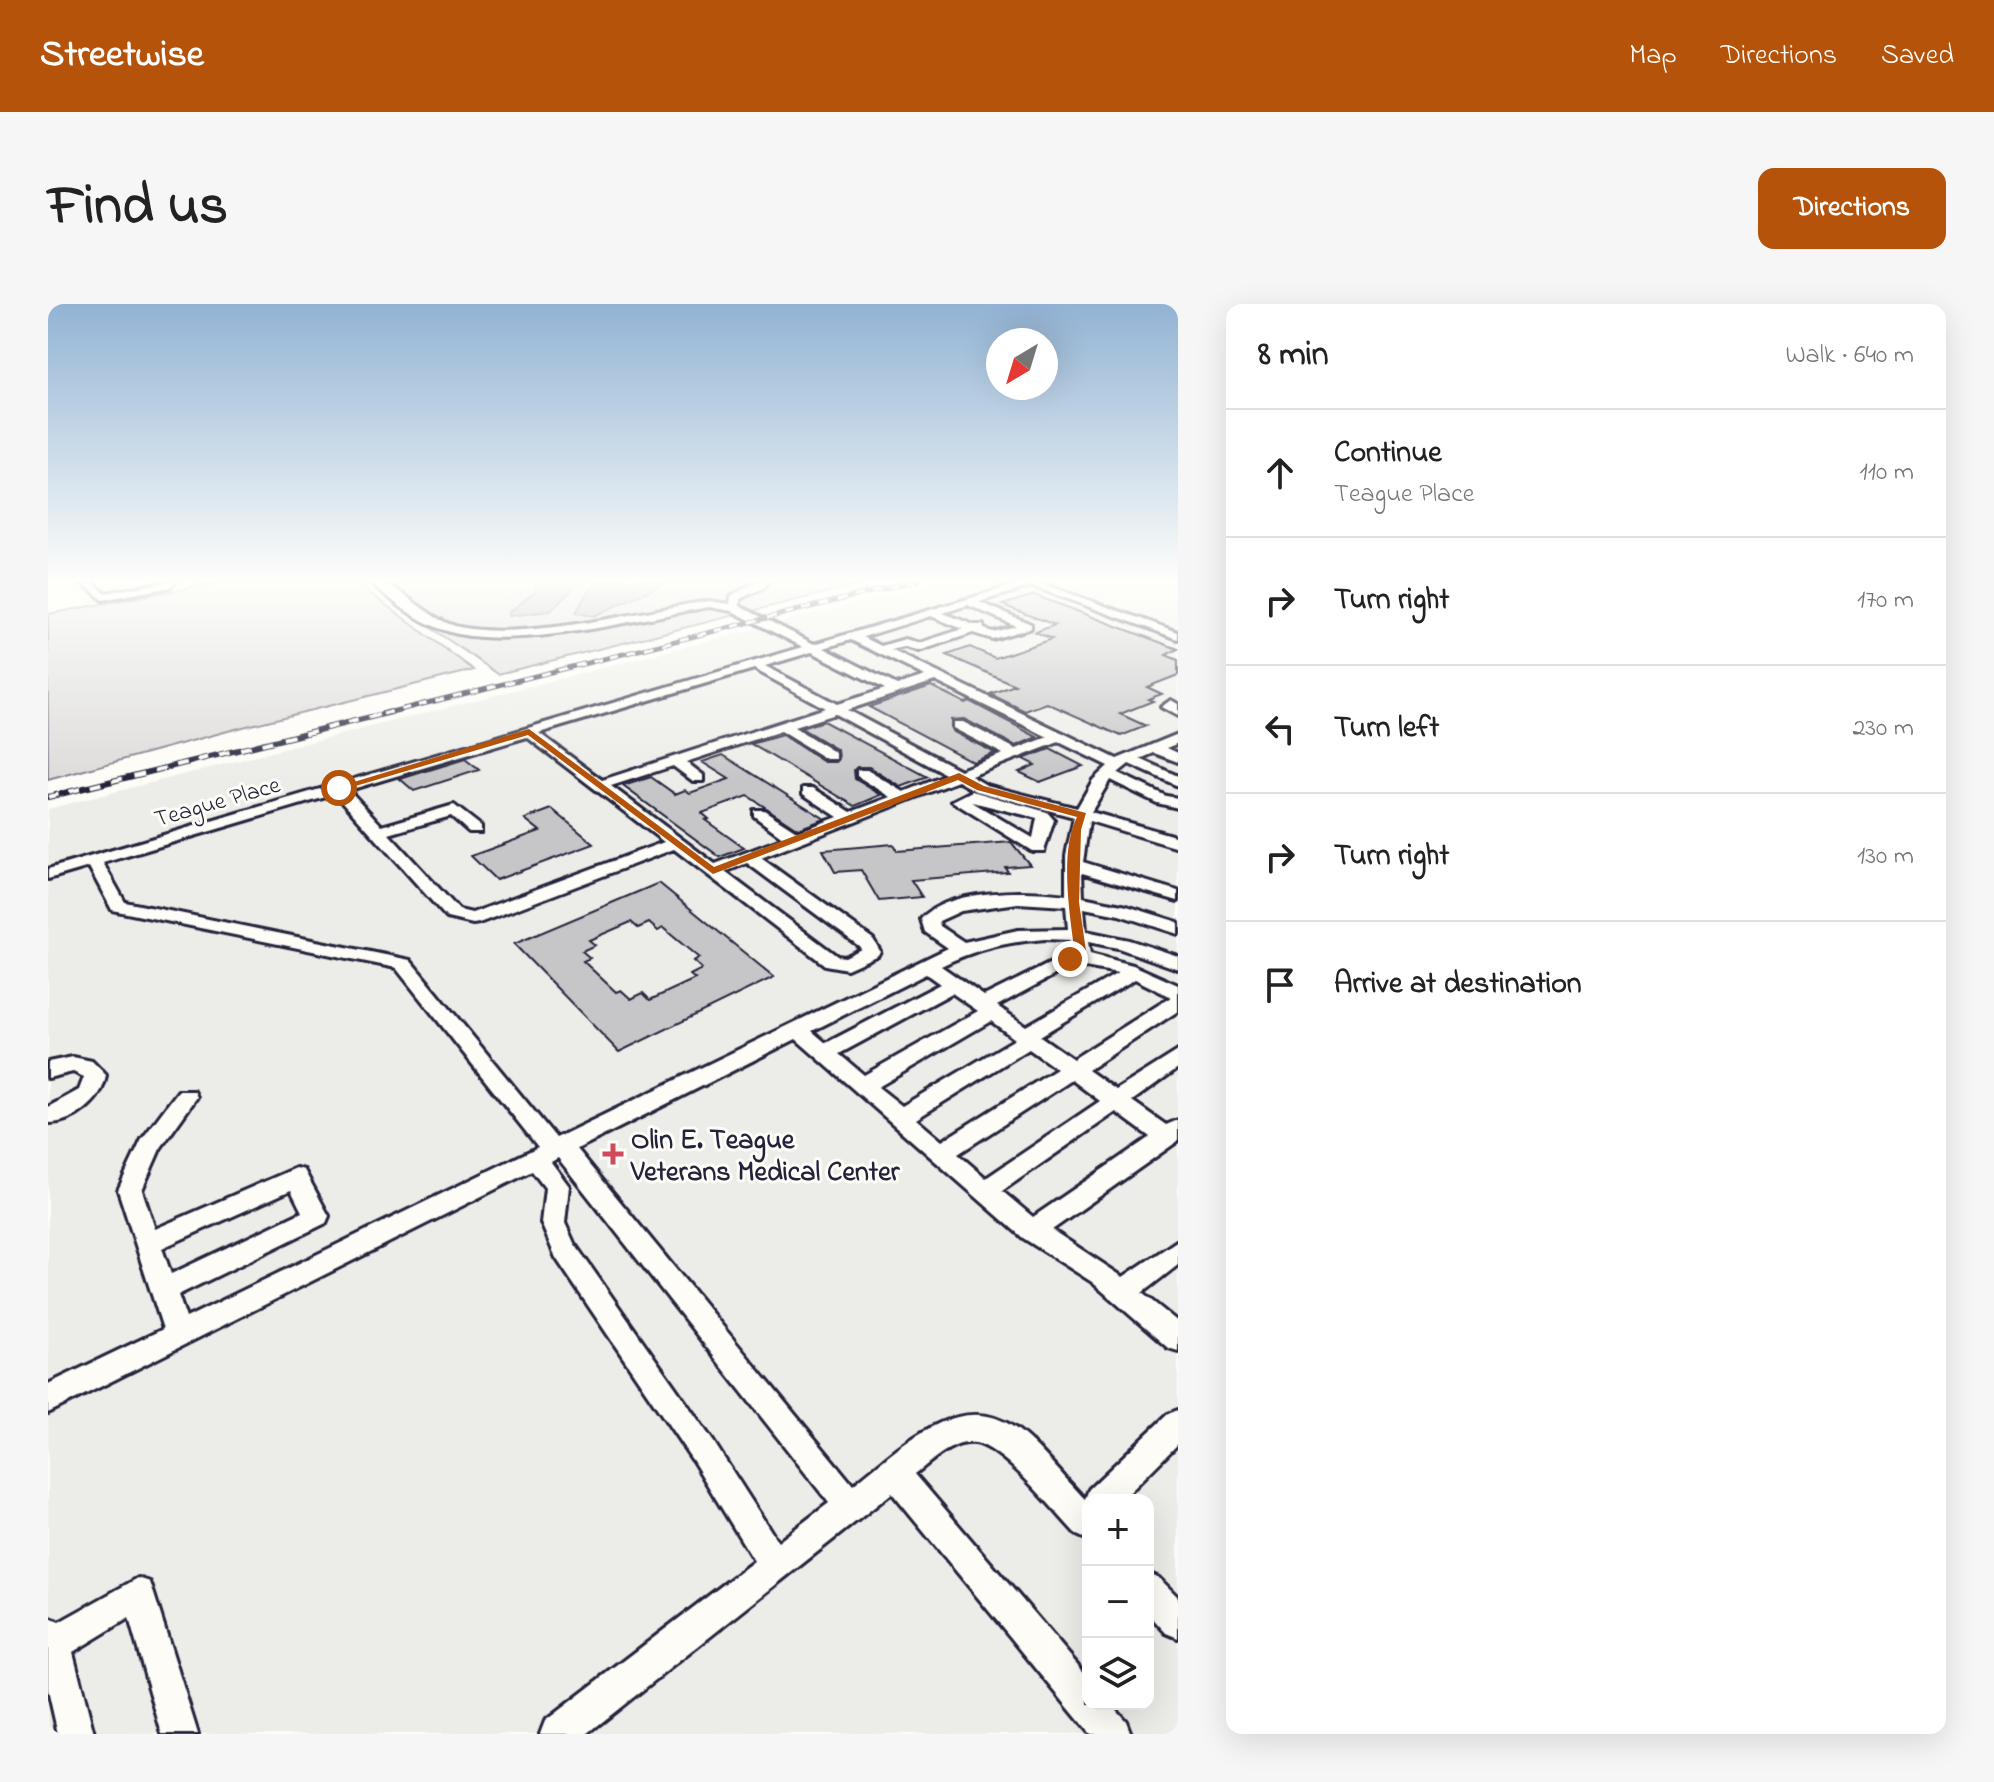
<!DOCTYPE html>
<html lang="en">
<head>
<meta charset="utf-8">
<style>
	body { margin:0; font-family:"Indie Flower",sans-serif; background:#f6f6f6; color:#222 }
	.controls { position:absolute; right:24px; bottom:24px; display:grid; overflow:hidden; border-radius:16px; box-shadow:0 8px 32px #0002 }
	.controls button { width:72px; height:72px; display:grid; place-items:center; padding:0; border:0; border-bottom:2px solid #e0e0e0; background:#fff; color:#222; font:40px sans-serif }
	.compass { position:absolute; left:938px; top:24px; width:72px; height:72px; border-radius:50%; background:#fff; box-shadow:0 8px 32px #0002; rotate:218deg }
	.stop { position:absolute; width:24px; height:24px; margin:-18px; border:6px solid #b45309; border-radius:50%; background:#fff }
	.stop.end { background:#b45309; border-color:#fff; box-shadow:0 2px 8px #0008 }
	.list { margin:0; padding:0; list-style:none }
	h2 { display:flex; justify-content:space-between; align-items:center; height:104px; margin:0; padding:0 32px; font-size:34px }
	h2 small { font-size:26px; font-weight:400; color:#767676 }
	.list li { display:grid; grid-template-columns:52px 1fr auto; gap:24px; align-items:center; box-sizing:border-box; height:128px; padding:0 32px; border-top:2px solid #e0e0e0 }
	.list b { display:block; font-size:30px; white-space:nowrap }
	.list p { margin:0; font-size:26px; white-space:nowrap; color:#767676 }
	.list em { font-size:26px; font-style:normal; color:#767676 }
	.icon { flex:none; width:44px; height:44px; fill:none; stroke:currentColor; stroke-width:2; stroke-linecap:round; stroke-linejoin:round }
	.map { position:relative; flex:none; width:1130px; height:1430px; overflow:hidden; border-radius:16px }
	header { display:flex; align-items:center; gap:48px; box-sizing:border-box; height:112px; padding:0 40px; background:#b45309; color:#fff }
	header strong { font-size:38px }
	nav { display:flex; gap:44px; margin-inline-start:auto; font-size:28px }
	.intro { display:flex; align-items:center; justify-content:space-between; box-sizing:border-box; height:192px; padding:0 48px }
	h1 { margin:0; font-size:56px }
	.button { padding:20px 36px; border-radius:16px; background:#b45309; color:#fff; font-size:28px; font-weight:700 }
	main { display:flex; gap:48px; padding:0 48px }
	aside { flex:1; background:#fff; border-radius:16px; box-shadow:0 8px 32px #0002 }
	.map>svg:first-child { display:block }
</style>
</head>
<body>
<header>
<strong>Streetwise</strong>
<nav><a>Map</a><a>Directions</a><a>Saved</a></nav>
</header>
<div class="intro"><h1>Find us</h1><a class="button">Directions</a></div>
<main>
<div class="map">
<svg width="1130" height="1430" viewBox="0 0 1130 1430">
	<rect width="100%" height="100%" fill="#fdfcf7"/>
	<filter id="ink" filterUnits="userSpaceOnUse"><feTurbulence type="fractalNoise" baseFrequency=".0125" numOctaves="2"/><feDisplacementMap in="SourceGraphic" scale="16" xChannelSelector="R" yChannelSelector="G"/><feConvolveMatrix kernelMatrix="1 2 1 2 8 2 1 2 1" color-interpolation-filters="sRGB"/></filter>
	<g filter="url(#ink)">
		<g fill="#ecece9" fill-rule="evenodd">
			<path d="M20 276H183L43 304Z"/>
			<path d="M900 276H1130V1430H0V505ZM1040 1196H1100V1400H1040Z"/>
		</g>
		<g fill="#dddcdb" stroke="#807f8b" stroke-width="2">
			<path d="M183 276H304L426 366 191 424 0 476V310Z"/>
			<path d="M313 276H829L450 370Z"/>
		</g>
		<g fill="#b2b2b7" stroke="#787885" stroke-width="2">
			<path d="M487 276H534L502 307 460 312V309L488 287Z"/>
			<path d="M552 276H624L546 312 528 309 539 289Z"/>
		</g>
		<g fill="#c6c6c8" stroke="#22223b" stroke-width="2" fill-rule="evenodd">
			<path d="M986 291 1130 345 1118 351 1130 356V371L1099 383 1114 390 1100 395 1105 397 1072 410 1098 422 1073 432 999 399 977 407 942 390 967 381 899 351 922 343 947 354 1004 335 987 328 1007 321 954 301Z"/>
			<path d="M883 382 917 399 921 397 989 433 968 442 916 415 903 416 904 427 947 449 925 458 821 403Z"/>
			<path d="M775 417 880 473 853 483 821 463H809L806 466 807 475 833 491 807 502 703 440 734 431 776 458H788L791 455 790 446 753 424Z"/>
			<path d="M1002 445 1035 462 992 478 971 468 987 461 975 455Z"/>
			<path d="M675 451 777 515 750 525 700 492 654 509 661 515 657 516 696 544 672 553 575 482 603 473 627 490 637 486 642 489 681 475 654 458Z"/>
			<path d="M417 455 431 466 366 487 352 475Z"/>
			<path d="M504 505 546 540 448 576 423 552 492 527 477 515Z"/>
			<path d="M963 538 982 561 957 563 960 568 863 576 874 593 831 597 813 566 787 568 775 546 845 540 849 547Z"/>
			<path d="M611 579 726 673 571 748 466 640ZM583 618 590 624 601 619 610 627 615 624 651 654 645 657 654 665 642 671 647 675 602 696 595 689 583 695 573 686 568 688 535 657 542 654 534 647 547 641 541 636Z"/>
		</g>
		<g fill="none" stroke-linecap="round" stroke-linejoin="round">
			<defs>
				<g id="minor">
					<path d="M31 276H42L57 289 129 276 122 283 55 296Z"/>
					<path d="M321 276C350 276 378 316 411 323 478 337 592 307 661 297L682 300 683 292 711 276H721L717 283 692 295V302L766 340 984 276 1130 328V335L984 282 931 298 983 320V324L944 335 925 329 871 347 857 343 843 346 1069 455 1130 430V439L1119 444 1130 449V458L1106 449 1092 455 1130 472V482L1081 460 1070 469 1118 492 1130 494V504L1109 499 1062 476 1043 508 1130 533V544L1041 517 1035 558 1130 587V597L1034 569 1035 593 1079 602 1130 618V630L1071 611 1036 604 1038 627 1081 636 1130 652V665L1070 644 1040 638 1042 650 1085 661 1130 681V707L1040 766 1068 786 1130 747V764L1084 797 1118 821 1130 816V837L1004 926 1075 973 1130 936V961L1094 989 1130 1018V1047L1120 1044 1044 978 975 934 748 735 529 845 805 1181C848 1148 909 1083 967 1124 991 1141 1016 1174 1037 1195L1041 1185 1120 1110 1130 1106V1140L1074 1196H1040V1236L1029 1231C1008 1209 955 1143 927 1139 904 1136 884 1157 867 1170L1040 1373V1400H1063L1078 1417 1083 1430H1042L844 1189 539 1430H492L497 1417 706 1257 645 1157 508 954 493 919 497 884 484 867 0 1109V1080L115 1025 70 886 94 835 130 787H146L149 793 112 845 94 886 107 925 248 864 256 866 281 912 278 919 130 991 138 1014 490 843 348 664 64 606 41 563 0 575V565L755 343 684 307 661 303C588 315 482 344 410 330 377 323 344 299 321 276ZM920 301 968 322 945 328 936 325 935 321H926L895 309ZM883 312 915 325 871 339 857 335 833 342 815 333ZM803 336 877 372 849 381 776 344ZM764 348 837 385 789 400 717 362ZM706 365 777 404 554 476 491 429ZM887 377 1000 433 968 445 915 418H905V424L955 450 912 466 799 406ZM787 410 899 471 856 488 819 466H809V472L843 493 803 508 765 484H755V490L790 513 750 528 716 506H706V512L736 534 667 560 563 482 625 462 645 477H655V471L638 458 733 427 778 455H788V449L746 423ZM479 433 616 538 424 609 411 606 341 530 403 512 421 528H433V522L406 501 334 522 301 486ZM1011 438 1060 462 1045 476 1029 504 938 481 923 472ZM910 477 928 487 1026 513 1018 551V591C980 586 901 584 873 615L877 628 900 644 508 834 362 656 77 598 55 559 288 490 399 614 425 620 431 619 626 545 777 661 799 665 830 651 832 647 825 635 713 554ZM699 559 811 642 813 645 797 653 789 652 677 568ZM970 599 1018 602 1020 625 970 626 916 638 892 622 891 617 913 607ZM997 635 1021 636 1023 649 936 692 893 662C927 645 959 638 997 635ZM1025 661 1070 669 978 722 949 702ZM878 670 892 680 778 739 764 727ZM1087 675 1123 693 1025 755 992 732ZM904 689 930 707 816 771 791 750ZM943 717 967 735 854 802 830 783ZM981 745 1009 765 894 837 868 815ZM1024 776 1052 797 938 874 910 850ZM1068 808 1102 833 985 913 954 887ZM510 854 781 1199 730 1238 665 1137 526 939 517 919 521 882 503 858ZM243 886 254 908 123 970 114 944Z"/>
					<path d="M1123 396 1130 400V412L1113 403Z"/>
					<path d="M924 487 999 508 1006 516 996 547H984L904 497ZM924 498 989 514 985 534Z"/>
					<path d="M25 753 44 757 58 771C55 797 25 820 0 819V803L31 786 36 773 25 768 0 774V758Z"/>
					<path d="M1100 1269 1111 1274 1130 1293V1334L1118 1329 1100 1309Z"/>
					<path d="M90 1274 102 1278 106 1290 150 1430H114L81 1314 25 1348 46 1430H10L0 1386V1313L11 1318Z"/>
				</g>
			</defs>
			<use href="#minor" stroke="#22223b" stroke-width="6"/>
			<use href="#minor" fill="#fdfcf7" fill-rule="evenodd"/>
			<defs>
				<path id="rail-far1" d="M335 410 871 276"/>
				<path id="rail" d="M0 493 343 408"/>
			</defs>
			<use href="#rail-far1" stroke="#22223b" stroke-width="5"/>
			<use href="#rail" stroke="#22223b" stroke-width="6"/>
			<use href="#rail-far1" stroke="#fdfcf7" stroke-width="3" stroke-dasharray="9" stroke-linecap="butt"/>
			<use href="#rail" stroke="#fdfcf7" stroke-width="4" stroke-dasharray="11" stroke-linecap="butt"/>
		</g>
	</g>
	<linearGradient id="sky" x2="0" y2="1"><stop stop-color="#92b3d4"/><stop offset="0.58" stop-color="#fefefb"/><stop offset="1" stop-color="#fefefb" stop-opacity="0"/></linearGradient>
	<rect width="1130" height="476" fill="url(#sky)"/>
	<path fill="#b45309" d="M481 425 666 563 911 469 936 482 1038 509 1033 526 1031 598 1039 654 1022 659 1016 655 1027 651C1022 612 1011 549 1029 513L929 486 910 476 665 570 480 431 294 486 286 484Z"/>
	<path fill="#d1495b" stroke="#fdfcf7" stroke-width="3" d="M561 838h8v8h8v8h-8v8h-8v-8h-8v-8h8z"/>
	<g text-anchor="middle" stroke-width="6" stroke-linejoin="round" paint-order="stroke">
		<g font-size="24" fill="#22223b" stroke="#fdfcf7">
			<text transform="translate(169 497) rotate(-16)" y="8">Teague Place</text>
		</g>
		<g font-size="28" font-weight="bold" fill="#22223b" stroke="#fdfcf7" text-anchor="start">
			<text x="583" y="844">Olin E. Teague<tspan x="583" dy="32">Veterans Medical Center</tspan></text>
		</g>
	</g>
</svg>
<div class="controls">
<button>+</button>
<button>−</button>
<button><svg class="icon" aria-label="layers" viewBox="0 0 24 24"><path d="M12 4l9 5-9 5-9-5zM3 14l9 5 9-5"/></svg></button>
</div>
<svg class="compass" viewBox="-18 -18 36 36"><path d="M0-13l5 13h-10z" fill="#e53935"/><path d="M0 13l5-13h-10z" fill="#767676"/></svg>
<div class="stop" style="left:291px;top:484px"></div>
<div class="stop end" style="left:1022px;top:655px"></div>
</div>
<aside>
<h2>8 min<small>Walk · 640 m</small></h2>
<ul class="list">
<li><svg class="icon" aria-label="ahead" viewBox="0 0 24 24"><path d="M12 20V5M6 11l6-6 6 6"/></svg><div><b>Continue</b><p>Teague Place</p></div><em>110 m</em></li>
<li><svg class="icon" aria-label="right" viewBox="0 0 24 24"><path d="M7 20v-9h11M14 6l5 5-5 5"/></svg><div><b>Turn right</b></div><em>170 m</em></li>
<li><svg class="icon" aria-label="left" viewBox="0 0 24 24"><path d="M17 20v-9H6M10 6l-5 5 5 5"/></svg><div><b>Turn left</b></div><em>230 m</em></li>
<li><svg class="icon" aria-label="right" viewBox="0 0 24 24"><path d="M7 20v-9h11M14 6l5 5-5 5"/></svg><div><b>Turn right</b></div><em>130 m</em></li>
<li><svg class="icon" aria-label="arrive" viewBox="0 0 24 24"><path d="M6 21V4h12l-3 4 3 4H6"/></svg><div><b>Arrive at destination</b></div></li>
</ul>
</aside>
</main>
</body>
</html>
